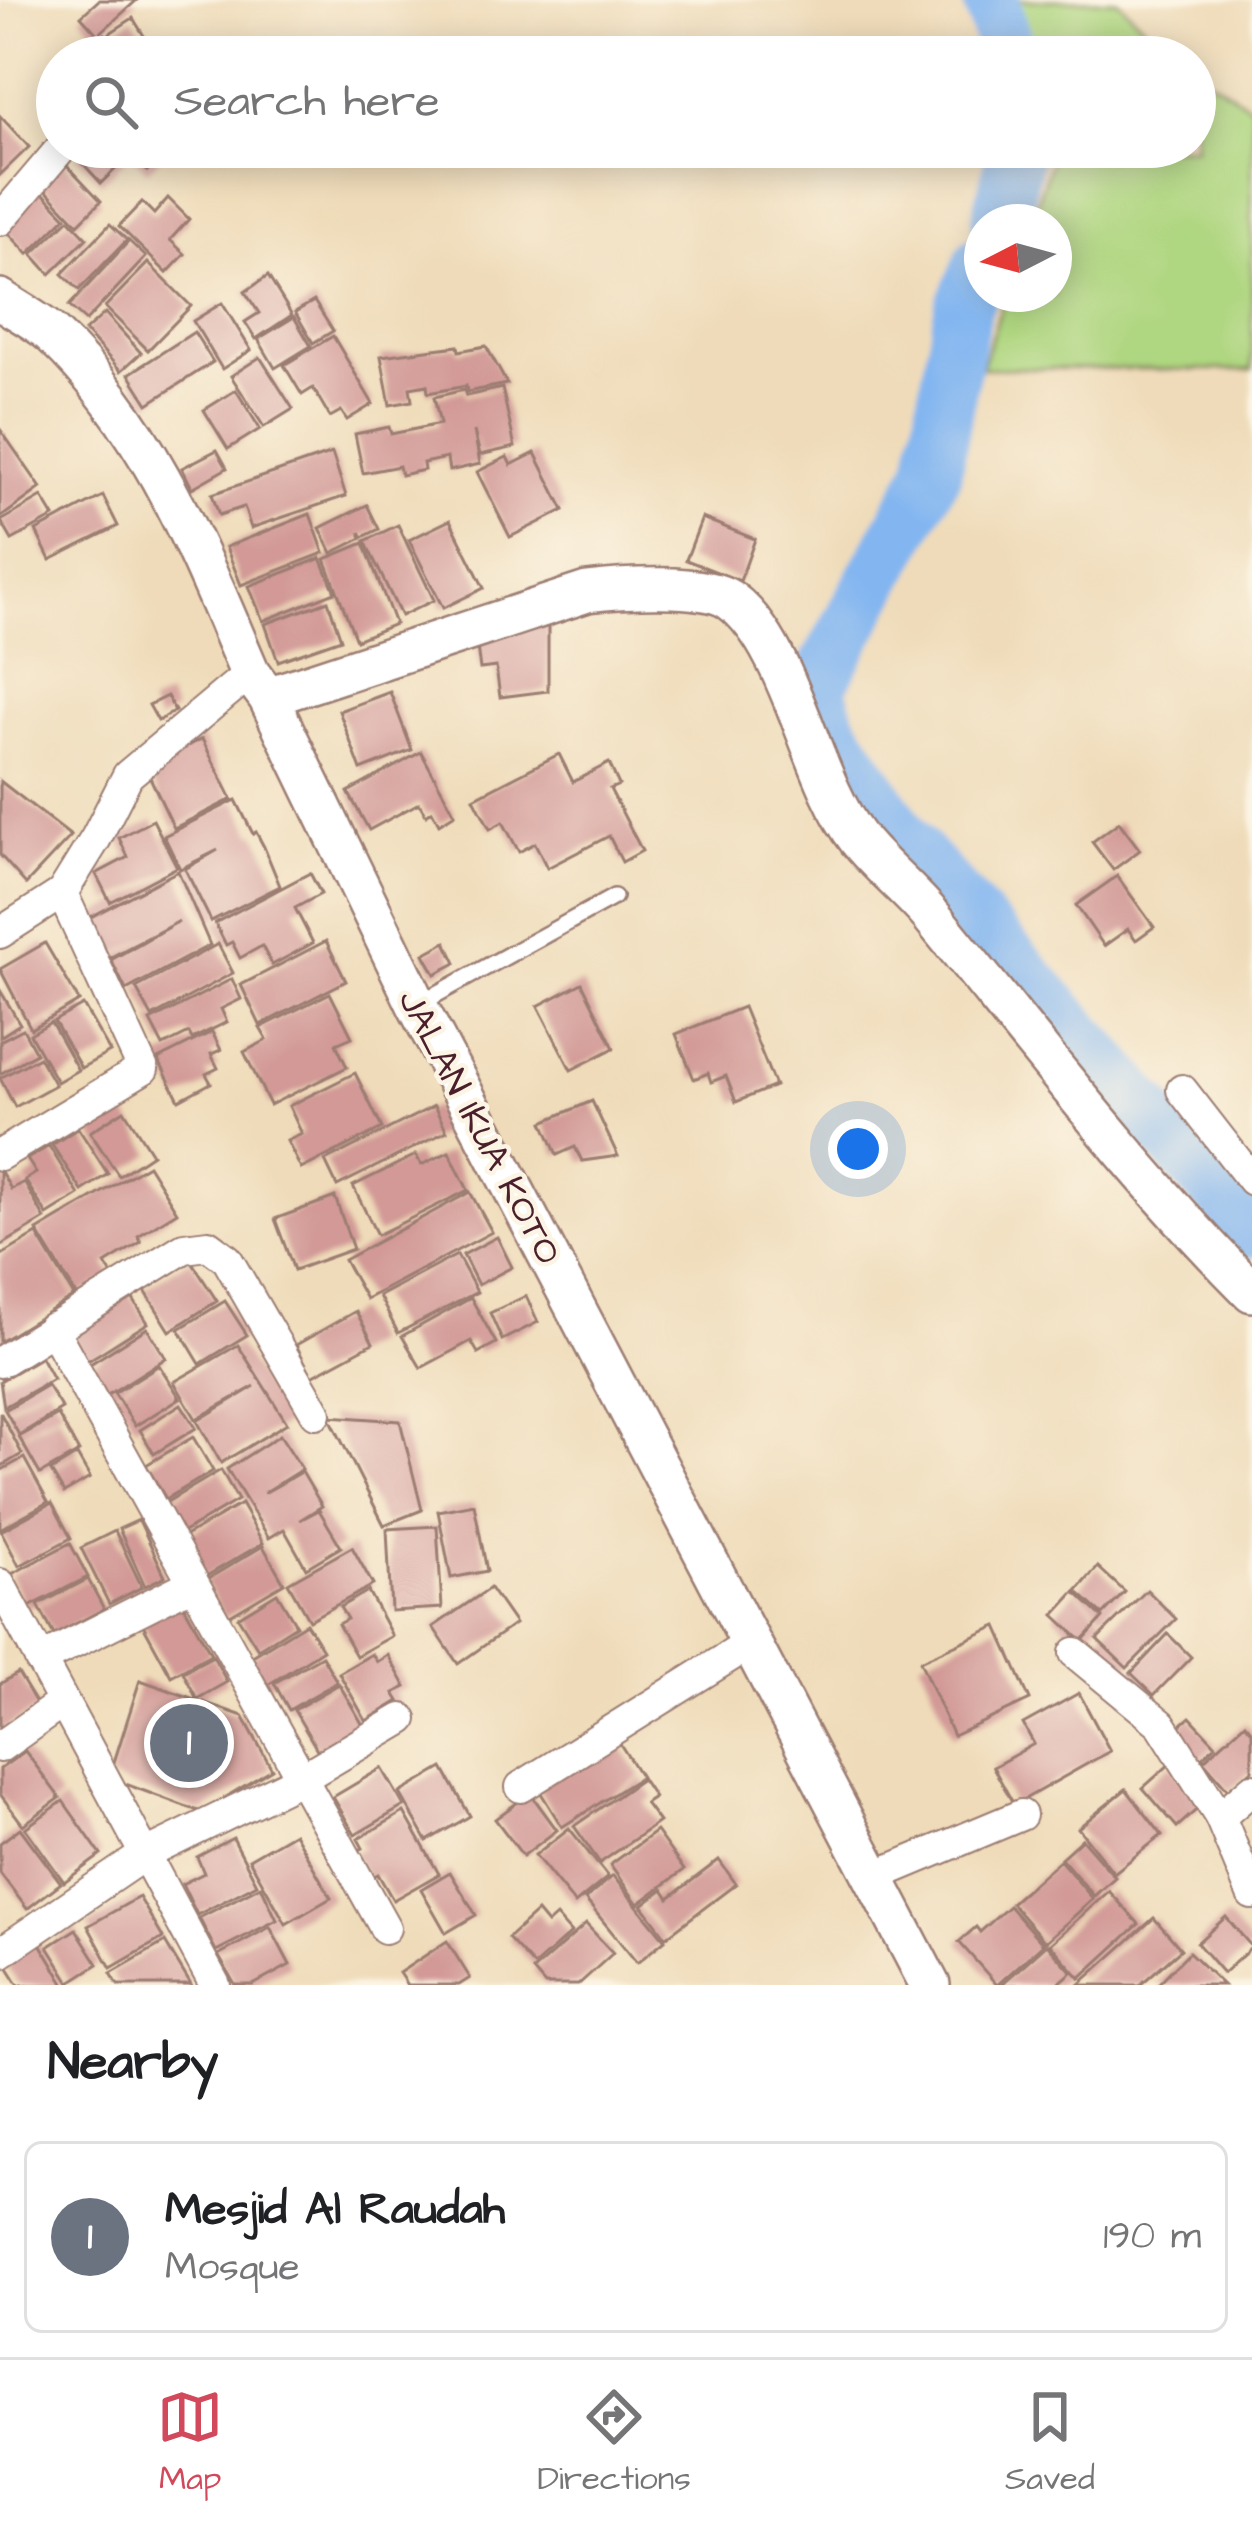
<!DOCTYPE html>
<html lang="en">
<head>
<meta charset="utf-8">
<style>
	body { margin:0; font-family:"Architects Daughter",sans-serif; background:#f2f2f2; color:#202124 }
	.compass { position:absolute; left:964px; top:204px; width:108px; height:108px; border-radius:50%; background:#fff; box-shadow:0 6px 30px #0003; rotate:264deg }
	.you { position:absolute; left:858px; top:1149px; width:42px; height:42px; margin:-30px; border:9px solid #fff; border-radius:50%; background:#1a73e8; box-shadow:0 0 0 18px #1a73e833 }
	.badge { display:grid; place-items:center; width:78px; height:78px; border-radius:50%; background:#d1495b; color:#fff; font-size:39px; font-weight:700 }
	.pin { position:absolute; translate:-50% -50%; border:6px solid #fff; box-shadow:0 3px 12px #0006 }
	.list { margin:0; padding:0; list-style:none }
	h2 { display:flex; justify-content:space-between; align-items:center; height:156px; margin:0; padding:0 48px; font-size:51px }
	h2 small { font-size:39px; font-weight:400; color:#757577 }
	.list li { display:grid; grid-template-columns:78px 1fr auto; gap:36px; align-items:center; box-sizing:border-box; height:192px; margin:0 24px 24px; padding:0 24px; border:3px solid #e0e0e0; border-radius:18px }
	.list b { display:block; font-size:45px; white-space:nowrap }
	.list p { margin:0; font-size:39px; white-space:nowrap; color:#757577 }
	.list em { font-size:39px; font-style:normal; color:#757577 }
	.icon { flex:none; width:66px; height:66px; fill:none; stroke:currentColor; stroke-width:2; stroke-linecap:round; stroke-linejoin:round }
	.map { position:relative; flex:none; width:1252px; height:1985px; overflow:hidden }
	.search { position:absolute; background:#fff; box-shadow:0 6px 30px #0003; left:36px; right:36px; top:36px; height:132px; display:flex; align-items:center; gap:30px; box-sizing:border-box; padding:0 42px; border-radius:66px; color:#757577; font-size:45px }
	.sheet { height:372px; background:#fff }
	nav { display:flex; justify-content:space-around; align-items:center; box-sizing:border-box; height:168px; border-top:3px solid #e0e0e0; background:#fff; font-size:33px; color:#757577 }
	nav a { display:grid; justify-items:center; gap:6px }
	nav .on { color:#d1495b }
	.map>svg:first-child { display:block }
</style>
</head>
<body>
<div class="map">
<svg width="1252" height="1985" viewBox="0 0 1252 1985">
	<rect width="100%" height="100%" fill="#fcf5e5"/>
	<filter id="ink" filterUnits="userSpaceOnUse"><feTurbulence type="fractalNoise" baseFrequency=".00833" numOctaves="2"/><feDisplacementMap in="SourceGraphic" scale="24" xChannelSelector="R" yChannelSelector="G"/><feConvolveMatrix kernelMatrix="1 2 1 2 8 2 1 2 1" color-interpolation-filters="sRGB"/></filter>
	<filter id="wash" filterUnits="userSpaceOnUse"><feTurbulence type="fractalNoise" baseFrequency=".004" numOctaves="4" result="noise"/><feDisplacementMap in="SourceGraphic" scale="48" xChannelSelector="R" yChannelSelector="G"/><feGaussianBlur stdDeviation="2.7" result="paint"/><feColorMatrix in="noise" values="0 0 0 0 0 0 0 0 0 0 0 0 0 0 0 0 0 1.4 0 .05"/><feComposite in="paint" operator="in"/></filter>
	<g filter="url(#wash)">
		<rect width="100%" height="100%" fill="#efdbb9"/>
		<g fill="#afd680" stroke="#7c7a56" stroke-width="3">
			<path d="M1001 0H1117L1176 57H1031Z"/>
			<path d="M1195 70 1252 107V370L981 368 1006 294H1054V222H1030L1056 147H1195Z"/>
		</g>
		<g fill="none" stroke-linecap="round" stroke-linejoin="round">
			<g stroke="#83b6f0" stroke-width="57">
				<path d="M991 0 1008 57"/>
				<path d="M1000 222 1016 147"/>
				<path d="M982 264 963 308 933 472 817 687 828 725 903 840 1252 1229"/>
			</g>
		</g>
		<g id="blocks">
			<g fill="#d29996">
				<path d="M99 0H137L98 35 81 16Z"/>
				<path d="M133 18 157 57H124L110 33Z"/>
				<path d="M105 34 120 57H68Z"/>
				<path d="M0 116 29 147 0 175Z"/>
				<path d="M85 147H157L164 154 147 171 131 154 101 183 76 156Z"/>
				<path d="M63 161 101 201 78 224 40 184Z"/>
				<path d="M39 189 66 217 28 254 1 225Z"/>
				<path d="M168 198 189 219 170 240 185 254 167 273 119 226 142 202 154 214Z"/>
				<path d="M69 219 87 238 50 274 32 254Z"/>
				<path d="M110 224 127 240 79 290 62 274Z"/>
				<path d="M129 241 146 257 86 321 69 306Z"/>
				<path d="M148 263 191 306 148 350 105 307Z"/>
				<path d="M268 276 292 315 256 339 245 322 259 313 245 292Z"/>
				<path d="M314 301 333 331 313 343 295 312Z"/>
				<path d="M222 303 251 350 222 369 193 321Z"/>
				<path d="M105 313 141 353 121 371 85 331Z"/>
				<path d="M294 317 311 346 275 368 258 339Z"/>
				<path d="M194 332 213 362 148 404 129 374Z"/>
				<path d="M333 336 373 404 347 420 341 411 330 417 313 388 302 395 284 365Z"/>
				<path d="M458 346 459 351 486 346 507 384 467 392 466 386 428 393 427 385 410 388 412 401 390 405 381 356Z"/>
				<path d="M260 357 293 409 264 427 231 376Z"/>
				<path d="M502 388 515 447 480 455 474 431 480 464 449 471 447 458 423 463 424 470 401 475 399 466 363 473 355 434 389 427 391 434 440 424 434 397 464 390 466 396Z"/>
				<path d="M236 390 260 429 228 449 204 410Z"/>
				<path d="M0 429 41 488 0 518Z"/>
				<path d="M217 450 227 468 192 488 182 468Z"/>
				<path d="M332 453 346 496 251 528 244 507 219 515 212 494Z"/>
				<path d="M535 453 564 510 510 537 477 472 507 457 511 465Z"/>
				<path d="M103 496 118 526 50 560 36 531Z"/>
				<path d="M42 497 54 517 12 540 1 521Z"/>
				<path d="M367 505 379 529 363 537 360 532 362 538 332 553 320 528Z"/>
				<path d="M310 514 324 553 241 585 226 547Z"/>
				<path d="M702 518 755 539 740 581 686 560Z"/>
				<path d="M450 520 484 588 443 608 409 540Z"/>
				<path d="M398 525 434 600 401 616 365 541Z"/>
				<path d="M364 543 395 624 356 640 325 559Z"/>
				<path d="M321 558 335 592 263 621 249 586Z"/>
				<path d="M328 601 341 639 278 661 265 624Z"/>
				<path d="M548 609V691L500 697 496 667 480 669 475 632Z"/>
				<path d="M390 692 412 750 361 770 339 711Z"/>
				<path d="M167 696 175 711 158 721 149 705Z"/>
				<path d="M202 739 232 799 174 828 145 767Z"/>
				<path d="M421 752 455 814 439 824 432 811 426 815 419 803 369 830 348 792Z"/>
				<path d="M559 754 573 782 609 763 619 785 610 789 642 851 622 862 609 836 547 868 535 843 519 852 503 822 490 829 474 798Z"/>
				<path d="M0 781 71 836 26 884 0 855Z"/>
				<path d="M236 800 253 834 256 832 264 847 280 886 211 921 185 869 218 850 180 869 164 836Z"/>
				<path d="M153 820 177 867 110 902 96 874 128 857 119 838Z"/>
				<path d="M1119 822 1140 850 1113 870 1092 842Z"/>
				<path d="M178 871 210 945 126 990 111 960 179 921 109 958 89 918Z"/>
				<path d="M310 873 321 894 295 908 313 943 272 965 262 946 240 958 232 942 226 945 215 923Z"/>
				<path d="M1117 876 1154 927 1136 940 1128 929 1104 946 1076 905Z"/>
				<path d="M326 941 346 981 260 1025 241 985Z"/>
				<path d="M446 942 456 963 435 974 424 954Z"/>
				<path d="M45 943 79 1001 31 1029 0 969Z"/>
				<path d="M218 944 233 973 152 1017 136 988Z"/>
				<path d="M232 979 241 999 221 1009 227 1022 192 1039 189 1033 163 1046 150 1021Z"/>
				<path d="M582 983 614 1048 571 1070 538 1006Z"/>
				<path d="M0 990 20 1024 0 1037Z"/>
				<path d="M330 993 352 1037 336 1044 347 1067 270 1105 244 1052 267 1040 260 1028Z"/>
				<path d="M83 1005 110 1052 81 1068 54 1021Z"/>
				<path d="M743 1007 775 1086 736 1102 726 1076 711 1082 708 1073 694 1079 676 1034Z"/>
				<path d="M51 1022 78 1070 57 1082 30 1034Z"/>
				<path d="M23 1029 36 1053 0 1074V1041Z"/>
				<path d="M212 1032 221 1050 211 1054 218 1068 206 1074 211 1083 179 1100 158 1059Z"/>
				<path d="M39 1057 55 1085 15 1107 0 1078Z"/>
				<path d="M355 1073 382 1128 301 1169 287 1141 302 1134 289 1106Z"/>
				<path d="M592 1101 618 1156 582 1161 575 1147 557 1155 543 1122Z"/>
				<path d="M434 1106 447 1131 337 1186 325 1161Z"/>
				<path d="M124 1110 152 1154 119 1176 90 1132Z"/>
				<path d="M78 1128 108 1174 82 1191 52 1145Z"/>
				<path d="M49 1146 79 1195 47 1215 25 1180 36 1173 27 1159Z"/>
				<path d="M449 1152 468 1190 377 1235 353 1186 416 1155 421 1165Z"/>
				<path d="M148 1165 177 1212 138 1236 141 1242 105 1264 112 1275 77 1296 37 1231Z"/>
				<path d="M0 1170 11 1189 24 1182 45 1219 0 1246Z"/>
				<path d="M470 1192 492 1232 366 1299 344 1260Z"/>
				<path d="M335 1197 353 1249 294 1270 275 1219Z"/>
				<path d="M37 1234 74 1296 0 1342V1256Z"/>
				<path d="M497 1237 512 1267 478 1285 463 1255Z"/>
				<path d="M457 1255 477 1292 398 1333 379 1296Z"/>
				<path d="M190 1259 217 1301 170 1331 144 1289Z"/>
				<path d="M128 1291 148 1323 86 1362 66 1331Z"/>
				<path d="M526 1296 538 1322 502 1340 490 1313Z"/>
				<path d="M471 1298 496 1343 478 1353 471 1341 421 1368 402 1336Z"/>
				<path d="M225 1301 247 1335 200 1364 179 1329Z"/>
				<path d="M356 1311 373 1343 312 1376 296 1345Z"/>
				<path d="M147 1328 166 1358 106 1396 87 1366Z"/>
				<path d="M238 1345 287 1423 221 1463 197 1421 255 1386 196 1419 174 1382Z"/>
				<path d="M41 1357 53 1379 4 1407 0 1381Z"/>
				<path d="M159 1365 180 1398 135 1426 114 1393Z"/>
				<path d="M47 1385 62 1409 19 1435 5 1410Z"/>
				<path d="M181 1404 196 1428 154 1454 140 1430Z"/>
				<path d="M0 1412 22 1454 0 1467Z"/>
				<path d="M58 1415 79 1452 40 1474 19 1437Z"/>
				<path d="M329 1416 400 1421 422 1510 384 1525Z"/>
				<path d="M280 1435 302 1469 264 1493 302 1472 322 1506 300 1520 319 1510 341 1547 306 1568 284 1529 269 1538 227 1469Z"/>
				<path d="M193 1437 213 1471 166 1499 146 1465Z"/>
				<path d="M77 1455 90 1478 64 1493 51 1471Z"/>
				<path d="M24 1458 48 1502 0 1529V1471Z"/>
				<path d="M221 1470 238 1500 177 1536 160 1506Z"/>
				<path d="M52 1503 71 1538 19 1566 1 1531Z"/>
				<path d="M241 1504 263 1543 203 1578 180 1539Z"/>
				<path d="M474 1504 487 1571 451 1578 438 1511Z"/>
				<path d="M139 1520 165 1576 145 1586 119 1529Z"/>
				<path d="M437 1526 442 1608 391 1611 387 1529Z"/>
				<path d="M115 1531 142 1587 109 1604 81 1548Z"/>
				<path d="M70 1543 88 1577 27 1608 10 1575Z"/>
				<path d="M263 1546 284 1583 225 1618 204 1581Z"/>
				<path d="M352 1547 373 1585 309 1620 288 1583Z"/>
				<path d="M1098 1567 1125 1592 1103 1615 1077 1591Z"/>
				<path d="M88 1579 104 1609 54 1635 38 1605Z"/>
				<path d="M490 1588 515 1624 458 1664 433 1627Z"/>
				<path d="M1147 1590 1176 1619 1127 1668 1097 1639Z"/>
				<path d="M368 1591 392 1636 356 1656 338 1624 347 1619 340 1607Z"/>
				<path d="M1075 1592 1103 1618 1082 1641 1054 1615Z"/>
				<path d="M277 1593 296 1625 258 1649 238 1617Z"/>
				<path d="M180 1599 211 1654 171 1676 141 1621Z"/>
				<path d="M306 1623 323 1650 263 1688 246 1660Z"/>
				<path d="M997 1626 1030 1700 953 1736 920 1661Z"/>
				<path d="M1168 1634 1191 1657 1154 1695 1131 1673Z"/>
				<path d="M372 1654 377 1662 388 1655 406 1687 394 1693 399 1701 366 1721 339 1673Z"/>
				<path d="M213 1656 227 1682 197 1699 183 1672Z"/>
				<path d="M322 1656 337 1682 289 1710 274 1683Z"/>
				<path d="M18 1673 39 1708 0 1731V1684Z"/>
				<path d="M140 1680 243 1716 272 1769 201 1812 109 1778Z"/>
				<path d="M339 1684 364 1727 319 1753 294 1710Z"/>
				<path d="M1079 1693 1110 1751 1014 1805 993 1767 1034 1744 1023 1724Z"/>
				<path d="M1190 1717 1216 1745 1199 1760 1174 1731Z"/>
				<path d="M1245 1723 1252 1731V1770L1229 1791 1203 1761Z"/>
				<path d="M615 1736 641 1777 562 1827 536 1785Z"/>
				<path d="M25 1751 60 1798 23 1825 0 1794V1769Z"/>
				<path d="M1170 1764 1204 1803 1177 1827 1143 1788Z"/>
				<path d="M382 1768 404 1806 355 1835 333 1797Z"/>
				<path d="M443 1768 470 1816 427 1841 400 1793Z"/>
				<path d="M642 1779 654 1797 645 1803 659 1822 600 1863 574 1826Z"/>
				<path d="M1126 1789 1162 1835 1114 1873 1078 1828Z"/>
				<path d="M530 1793 557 1830 523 1856 495 1819Z"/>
				<path d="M63 1801 101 1855 64 1882 25 1828Z"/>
				<path d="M404 1812 439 1874 393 1900 378 1874 368 1879 353 1853 363 1848 358 1839Z"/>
				<path d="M20 1828 61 1883 27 1909 0 1873V1843Z"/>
				<path d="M569 1828 608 1877 575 1904 535 1855Z"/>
				<path d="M656 1831 684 1870 638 1904 610 1865Z"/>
				<path d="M294 1833 331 1898 286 1924 249 1859Z"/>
				<path d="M233 1838 257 1884 197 1915 182 1884 204 1873 197 1857Z"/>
				<path d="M1082 1839 1115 1877 1094 1896 1061 1858Z"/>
				<path d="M719 1860 736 1884 666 1937 642 1905 663 1889 669 1898Z"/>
				<path d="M1060 1860 1093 1899 1045 1942 1011 1903Z"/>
				<path d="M450 1872 476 1915 446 1933 421 1889Z"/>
				<path d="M613 1876 665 1940 637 1963 585 1899Z"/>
				<path d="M261 1886 277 1920 216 1951 199 1918Z"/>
				<path d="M1109 1891 1139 1924 1080 1978 1050 1944Z"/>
				<path d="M139 1897 163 1938 111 1968 88 1926Z"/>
				<path d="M1009 1906 1043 1944 997 1985 959 1942 976 1927 980 1932Z"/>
				<path d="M537 1912 547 1924 556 1916 571 1933 534 1966 508 1938Z"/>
				<path d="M1226 1917 1252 1947 1223 1973 1197 1943Z"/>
				<path d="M1154 1918 1181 1949 1140 1985H1079Z"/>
				<path d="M586 1924 613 1953 578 1985H545L533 1971Z"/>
				<path d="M270 1927 290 1965 253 1985H235L218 1955Z"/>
				<path d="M76 1929 98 1964 70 1982 48 1947Z"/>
				<path d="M447 1941 470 1978 459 1985H407L399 1973Z"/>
				<path d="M39 1942 65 1985H19L5 1963Z"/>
				<path d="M165 1942 191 1985H118L111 1973Z"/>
				<path d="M1047 1944 1072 1972 1057 1985H1001Z"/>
				<path d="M1189 1952 1223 1985H1157Z"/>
			</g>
		</g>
	</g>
	<g filter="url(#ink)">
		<use href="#blocks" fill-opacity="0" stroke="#9c7d72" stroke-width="3"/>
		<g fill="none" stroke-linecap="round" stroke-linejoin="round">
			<defs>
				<path id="service" d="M419 1004 614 897"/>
				<g id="minor">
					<path d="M0 220 62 147"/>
					<path d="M0 933 62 893 96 838 128 775 250 673"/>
					<path d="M1182 1090 1252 1180"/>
					<path d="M0 1155 143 1069 62 893"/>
					<path d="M52 1328 385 1928"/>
					<path d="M0 1362 184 1248 208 1245 227 1259 316 1413"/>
					<path d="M0 1584 215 1985"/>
					<path d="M1075 1653 1161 1724 1220 1817 1252 1894"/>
					<path d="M40 1660 193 1583"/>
					<path d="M0 1747 62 1703"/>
					<path d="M521 1787 751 1643"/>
					<path d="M1220 1817 1252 1789"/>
					<path d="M873 1877 1021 1815"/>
					<path d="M0 1953 144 1855 302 1778 402 1719"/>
				</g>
				<g id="tertiary">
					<path d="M0 299C17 311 38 321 53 335 151 428 198 552 250 673L268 697 417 1005 930 1985"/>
					<path d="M268 697 587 592C619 588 704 582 730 600 791 644 809 776 858 839 880 867 910 890 933 918 1037 1045 1136 1176 1252 1292"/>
				</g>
			</defs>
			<use href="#service" stroke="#9c7d72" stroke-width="20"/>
			<use href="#minor" stroke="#9c7d72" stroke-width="34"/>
			<use href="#tertiary" stroke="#9c7d72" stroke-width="44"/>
			<use href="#service" stroke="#fff" stroke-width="15"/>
			<use href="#minor" stroke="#fff" stroke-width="30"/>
			<use href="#tertiary" stroke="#fff" stroke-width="39"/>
		</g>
	</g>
	<g text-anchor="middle" stroke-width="9" stroke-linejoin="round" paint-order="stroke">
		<g font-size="36" fill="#4a1f2b" stroke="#fcf5e5">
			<text transform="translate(481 1126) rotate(62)" y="13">JALAN IKUA KOTO</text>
		</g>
	</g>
</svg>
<svg class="compass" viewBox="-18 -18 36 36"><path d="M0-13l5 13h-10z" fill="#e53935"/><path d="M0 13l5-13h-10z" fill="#757577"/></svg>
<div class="you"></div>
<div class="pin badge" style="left:189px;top:1743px;background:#6b7280">1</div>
<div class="search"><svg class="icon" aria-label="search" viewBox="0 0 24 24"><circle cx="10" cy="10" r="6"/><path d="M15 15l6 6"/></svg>Search here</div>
</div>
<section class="sheet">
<h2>Nearby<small></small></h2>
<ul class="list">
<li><span class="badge" style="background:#6b7280">1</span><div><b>Mesjid Al Raudah</b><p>Mosque</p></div><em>190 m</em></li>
</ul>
</section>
<nav>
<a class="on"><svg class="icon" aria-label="map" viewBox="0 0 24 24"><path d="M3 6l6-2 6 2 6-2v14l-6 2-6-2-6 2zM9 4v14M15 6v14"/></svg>Map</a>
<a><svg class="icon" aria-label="directions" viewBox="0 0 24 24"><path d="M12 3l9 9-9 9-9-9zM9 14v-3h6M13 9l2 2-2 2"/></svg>Directions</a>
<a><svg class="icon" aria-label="saved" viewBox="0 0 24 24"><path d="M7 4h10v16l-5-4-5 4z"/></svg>Saved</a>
</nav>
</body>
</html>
